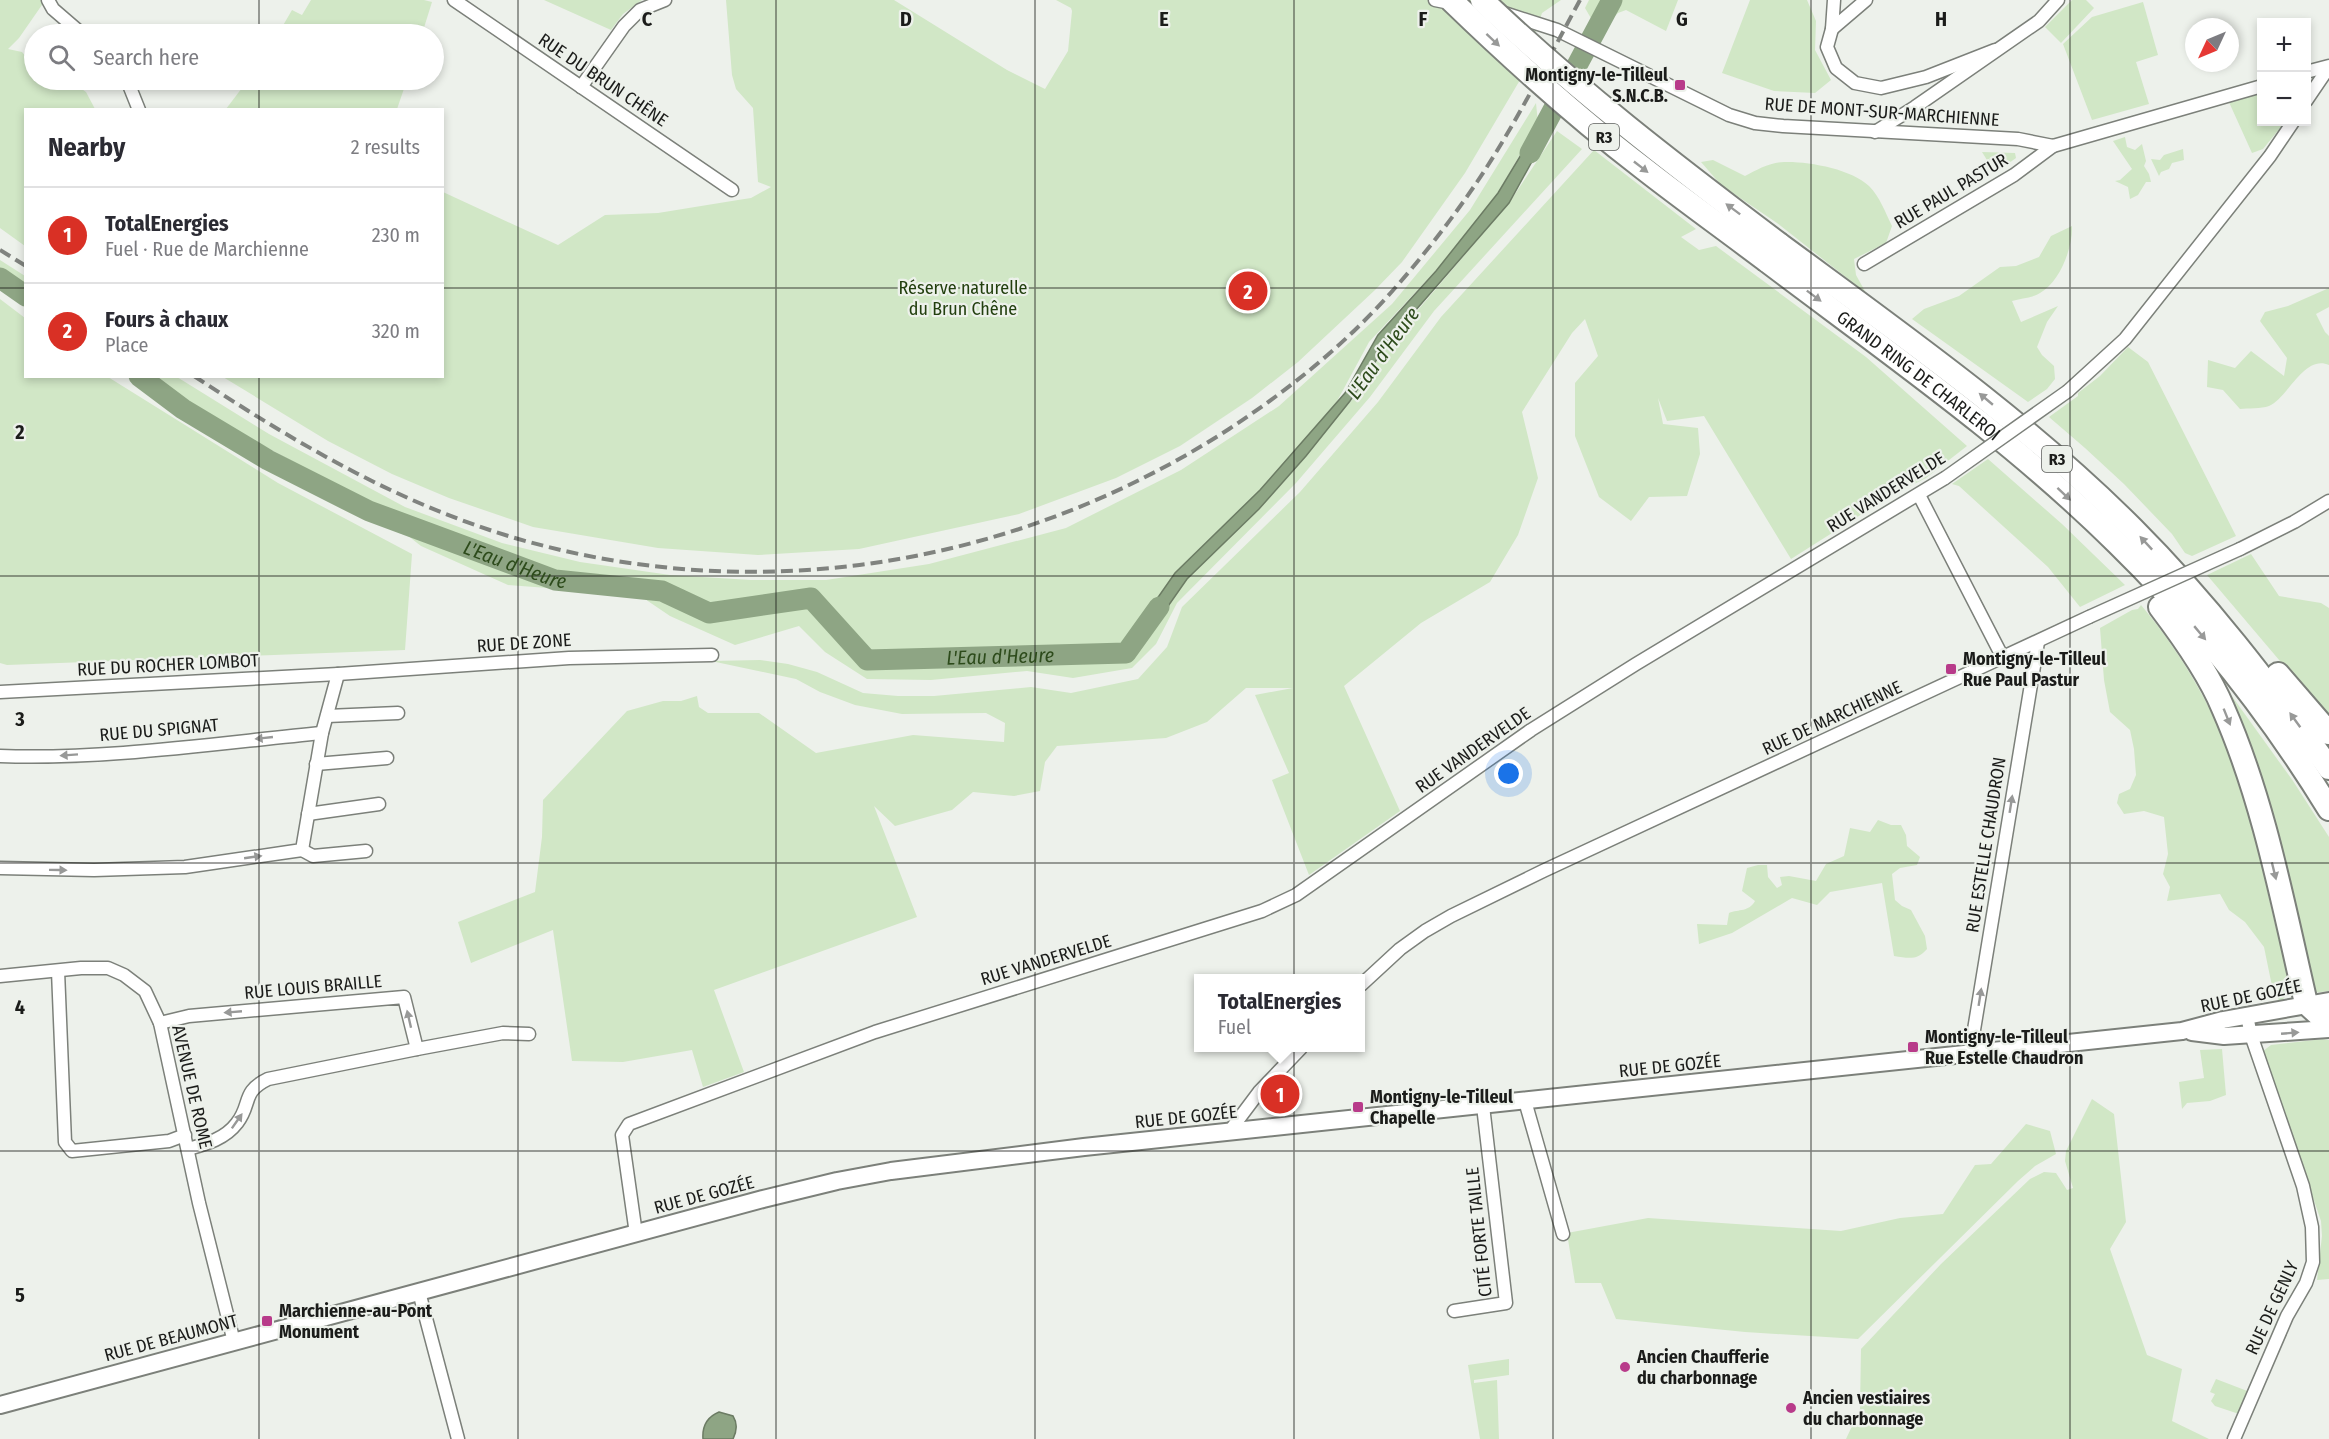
<!DOCTYPE html>
<html lang="en">
<head>
<meta charset="utf-8">
<style>
	body { margin:0; font-family:"Fira Sans Condensed",sans-serif; background:#f2f2f3; color:#2b2b33 }
	.controls { position:absolute; right:18px; top:18px; display:grid; overflow:hidden; border-radius:0px; box-shadow:0 3px 9px #0003 }
	.controls button { width:54px; height:54px; display:grid; place-items:center; padding:0; border:0; border-bottom:2px solid #e1e1e2; background:#fff; color:#2b2b33; font:30px sans-serif }
	.compass { position:absolute; left:2185px; top:18px; width:54px; height:54px; border-radius:50%; background:#fff; box-shadow:0 3px 9px #0003; rotate:226deg }
	.you { position:absolute; left:1509px; top:774px; width:21px; height:21px; margin:-15px; border:4px solid #fff; border-radius:50%; background:#1a73e8; box-shadow:0 0 0 9px #1a73e833 }
	.badge { display:grid; place-items:center; width:39px; height:39px; border-radius:50%; background:#d93025; color:#fff; font-size:20px; font-weight:700 }
	.pin { position:absolute; translate:-50% -50%; border:3px solid #fff; box-shadow:0 2px 6px #0006 }
	.popup { position:absolute; left:1194px; top:974px; width:171px; height:78px; box-sizing:border-box; display:grid; place-content:center; border-radius:0px; background:#fff; filter:drop-shadow(0 2px 4px #0005); font-size:20px; white-space:nowrap; color:#7c7c81 }
	.popup b { font-size:22px; color:#2b2b33 }
	.popup::after { content:''; position:absolute; left:50%; top:100%; margin-left:-12px; border:12px solid transparent; border-top-color:#fff }
	.list { margin:0; padding:0; list-style:none }
	h2 { display:flex; justify-content:space-between; align-items:center; height:78px; margin:0; padding:0 24px; font-size:26px }
	h2 small { font-size:20px; font-weight:400; color:#7c7c81 }
	.list li { display:grid; grid-template-columns:39px 1fr auto; gap:18px; align-items:center; box-sizing:border-box; height:96px; padding:0 24px; border-top:2px solid #e1e1e2 }
	.list b { display:block; font-size:22px; white-space:nowrap }
	.list p { margin:0; font-size:20px; white-space:nowrap; color:#7c7c81 }
	.list em { font-size:20px; font-style:normal; color:#7c7c81 }
	.icon { flex:none; width:33px; height:33px; fill:none; stroke:currentColor; stroke-width:2; stroke-linecap:round; stroke-linejoin:round }
	.map { position:relative; flex:none; width:2329px; height:1439px; overflow:hidden }
	.search { position:absolute; background:#fff; box-shadow:0 3px 9px #0003; left:24px; top:24px; width:420px; height:66px; display:flex; align-items:center; gap:15px; box-sizing:border-box; padding:0 21px; border-radius:33px; color:#7c7c81; font-size:22px }
	.panel { position:absolute; background:#fff; box-shadow:0 3px 9px #0003; left:24px; top:108px; width:420px; height:270px; border-radius:0px }
	.map>svg:first-child { display:block }
</style>
</head>
<body>
<div class="map">
<svg width="2329" height="1439" viewBox="0 0 2329 1439">
	<rect width="100%" height="100%" fill="#edf1eb"/>
	<g fill="#d1e7c6">
		<path d="M0 0H41L44 2 19 38 8 49 22 52 34 66V80H69L86 92 95 109 26 110 25 246 0 228Z"/>
		<path d="M311 0H424L432 2 422 34H278L292 10 302 15Z"/>
		<path d="M544 0H642L623 14 611 30Z"/>
		<path d="M726 0H894L1007 70 1045 89 1068 51 1072 11 1071 8 1056 0H1561L1542 13 1520 80 1465 173 1402 262 1375 290 1298 362 1252 398 1180 446 1116 478 1019 514 859 549 758 555 658 548 533 527 449 498 392 474 328 441 223 377 442 376 443 192 558 245 605 215 658 213 738 200 751 198 771 187 758 182 753 108 736 89 732 75Z"/>
		<path d="M1589 0H1678L1666 31 1626 10 1618 13 1599 32 1585 8Z"/>
		<path d="M1750 0H1807L1816 21 1815 50 1831 80 1815 93 1774 91 1722 73Z"/>
		<path d="M2072 0H2086L2094 8 2061 43 2045 27Z"/>
		<path d="M2143 2 2158 55 2136 62 2149 104 2092 120 2063 44 2092 17Z"/>
		<path d="M248 80H407L397 109H226Z"/>
		<path d="M2261 91 2262 122H2285L2263 149 2252 153 2228 100Z"/>
		<path d="M1536 103 1538 123 1498 193 1452 253 1369 342 1316 440 1351 401 1383 351 1509 203 1557 131 1582 149 1434 311 1370 397 1296 483 1177 603 1156 644 1132 668 1073 678 1027 671 931 680 867 679 825 652 799 626 735 645 670 616 639 595 508 585 421 546 360 498 218 421 153 377H177L269 434 405 507 502 543 580 562 670 575 751 580H826L929 564 1066 528 1181 470 1279 406 1392 304 1470 210Z"/>
		<path d="M2125 137 2127 147 2135 150 2142 144 2146 161 2144 166 2149 174 2151 182H2146L2138 195 2130 199 2128 187 2115 181 2120 180 2132 169 2113 141Z"/>
		<path d="M2183 149 2184 160 2172 163 2169 169 2161 172 2159 176 2151 159 2160 160 2164 155Z"/>
		<path d="M1594 150 1696 229 1681 237 1699 250 1716 246 1866 357 1967 446 1926 478 1892 495 1791 559 1704 416 1667 421 1658 398 1663 424 1698 428 1700 454 1687 496 1649 497 1631 521 1599 497 1575 436V383L1598 356 1585 319 1572 333 1522 412 1538 478 1518 535 1490 582 1421 623 1344 686 1400 811 1309 875 1272 780 1289 773 1255 695 1293 688H1246L1207 722 1166 738 1057 746 1045 762 1040 791 1014 796 973 792 952 810 895 826 874 806 917 917 714 990 744 1072 703 1087 692 1050 623 1062 572 1061 553 930 471 963 458 922 535 892 542 837 543 800 627 711 663 701H681L697 696 699 707 708 713H759L816 753 913 735 1004 742 1005 723 986 713 902 714 855 705 820 692 796 679 711 661 760 660 788 664 817 672 863 693 898 696H934L1031 687 1071 693 1138 679 1167 647 1182 607 1300 492 1378 402 1441 317Z"/>
		<path d="M1982 152 2015 153 2016 158 1995 173Z"/>
		<path d="M1713 160 1745 176C1756 170 1771 162 1784 162 1807 161 1852 169 1869 186 1880 197 1885 212 1892 226L1886 243 1854 259 1856 275 1866 293 1777 223 1721 185 1701 162Z"/>
		<path d="M2072 226C2073 247 2060 282 2040 293 2033 298 2021 298 2012 301L2021 322 2058 306 2047 322 2037 347 2042 355 2054 366 2055 379 2047 389 2028 402 1912 319 1924 309 1959 296 2000 267 2016 266 2039 257 2051 236Z"/>
		<path d="M0 260 25 276V288L0 270Z"/>
		<path d="M2329 288V307L2316 314 2325 332 2329 336V365C2304 354 2288 398 2269 406 2261 409 2248 408 2240 409L2223 390 2207 387 2208 360 2235 368 2251 351 2284 376 2287 358 2260 321 2265 312 2288 306Z"/>
		<path d="M0 299 25 318 26 376 108 377 278 483 412 554 405 650 7 665 0 663Z"/>
		<path d="M2128 347 2148 362 2236 536 2192 556 2185 553 2172 534 2124 484 2085 448 2049 417 2078 396V393L2100 376Z"/>
		<path d="M1988 459 2062 524 2125 585 2080 607 2048 567 1959 486 1952 484Z"/>
		<path d="M2251 554 2279 596 2321 603 2329 608V719L2207 575Z"/>
		<path d="M2141 605C2188 661 2223 725 2244 796 2261 851 2269 909 2286 964 2288 978 2293 992 2280 1002L2273 991 2264 947 2245 922 2229 910 2220 894 2167 901 2170 887 2163 874 2168 854 2164 817 2144 811 2124 814 2117 803 2119 794 2130 789 2136 775 2134 749 2130 730 2110 712 2104 680 2100 628 2132 610 2138 609Z"/>
		<path d="M2203 656 2293 781 2329 837V991L2313 993Z"/>
		<path d="M1878 820 1891 825H1901L1906 835 1907 846 1920 857 1917 865 1900 868 1892 874 1895 900 1902 906 1911 910 1925 936 1927 949C1917 961 1908 958 1894 956L1882 883 1830 892 1817 905 1792 898 1732 933 1699 944 1697 924 1727 925 1729 913C1739 909 1749 912 1755 901L1742 891 1747 868 1758 865H1767L1768 877 1777 888 1782 885 1780 877 1789 876 1816 881 1826 864 1844 856 1850 828 1870 832Z"/>
		<path d="M2323 1039 2329 1040V1279L2317 1280 2322 1236 2321 1221 2263 1051 2271 1045Z"/>
		<path d="M2222 1049 2226 1095 2210 1101 2187 1103 2182 1109 2179 1082 2204 1078 2200 1050Z"/>
		<path d="M2092 1099 2114 1114 2126 1222 2110 1249 2147 1355 2182 1369 2172 1421 2209 1439H1846L1860 1409 1861 1349 1941 1264 2030 1179 2044 1172 2056 1173 2067 1190 2073 1188 2065 1161 2066 1151Z"/>
		<path d="M2026 1124 2050 1131 2056 1154 2035 1166 2018 1181 1858 1339 1745 1332 1616 1319 1601 1283H1575L1567 1233 1648 1218 1841 1231 1900 1218 1943 1214 1975 1165 1991 1164Z"/>
		<path d="M1509 1359V1375L1474 1380V1383L1497 1380 1499 1439H1480L1468 1365Z"/>
		<path d="M2216 1379 2250 1392 2242 1415 2215 1406 2211 1401 2215 1394 2210 1392Z"/>
	</g>
	<g fill="#8ea584" stroke="#6c7c64" stroke-width="1.5">
		<path d="M1603 0H1619L1599 34 1588 28Z"/>
		<path d="M1539 125 1550 129 1509 203 1388 342 1350 401 1306 456 1259 509 1187 579 1150 632 1138 626 1175 573 1260 490 1345 393 1378 335 1436 271 1498 193Z"/>
		<path d="M719 1412 733 1416C738 1424 737 1431 733 1439H703C702 1426 707 1417 719 1412Z"/>
	</g>
	<g fill="none" stroke-linecap="round" stroke-linejoin="round">
		<g stroke="#8ea584" stroke-width="21">
			<path d="M1530 153 1612 0"/>
			<path d="M0 278 26 296"/>
			<path id="s1" d="M139 376 183 409 268 460 369 511 555 580 662 591 709 613 811 598 867 660 1126 653 1159 607"/>
		</g>
		<defs>
			<g id="street">
				<path d="M48 0 53 9 82 34"/>
				<path d="M454 0 732 190"/>
				<path d="M1435 0 1455 4"/>
				<path d="M1834 0 1832 29 1827 47 1836 68 1855 83 1881 88 1926 77 1995 50"/>
				<path d="M1501 12 1557 30 1729 115 1755 123 1783 126 2018 139 2053 146 2262 86"/>
				<path d="M1832 29 1866 0"/>
				<path d="M2306 72 2329 66"/>
				<path d="M127 80 139 110"/>
				<path d="M581 87 624 26 640 10 665 0"/>
				<path d="M2306 101 2329 67"/>
				<path d="M1875 132 1915 107 2039 21 2058 0"/>
				<path d="M1864 264 2014 175 2053 146"/>
				<path d="M2068 391 2125 339 2270 156 2293 122"/>
				<path d="M1919 495 2003 658"/>
				<path d="M2240 549 2294 522 2329 501"/>
				<path d="M0 692 338 674 569 658 712 655"/>
				<path d="M327 716 398 713"/>
				<path d="M0 756C104 760 218 743 322 733"/>
				<path d="M316 764 387 758"/>
				<path d="M308 814 379 804"/>
				<path d="M302 850 313 856 366 851"/>
				<path d="M0 868 94 870 185 867 302 850 322 733 338 674"/>
				<path d="M58 971 65 1142 72 1151 169 1141 185 1135"/>
				<path d="M0 976 81 968H108L124 975 145 991 160 1023 199 1203 234 1342"/>
				<path d="M1361 985 1400 949 1425 931 1451 916 1543 871 2089 617"/>
				<path d="M160 1023 189 1016 404 997 417 1049 268 1079C241 1092 252 1104 237 1123 225 1139 206 1144 188 1149"/>
				<path d="M417 1049 503 1033 529 1034"/>
				<path d="M1970 1054 2038 642"/>
				<path d="M1525 1101 1563 1234"/>
				<path d="M1229 1132 1259 1092 1301 1048"/>
				<path d="M636 1234 622 1135 629 1124 875 1032 1262 911 1296 895 1531 730 1636 664 1945 478"/>
				<path d="M419 1292 458 1439"/>
				<path d="M1454 1311 1506 1303 1483 1106"/>
				<path d="M2234 1439 2287 1316 2306 1283 2313 1262 2312 1227 2303 1186 2251 1035 2247 1016"/>
			</g>
			<g id="secondary">
				<path d="M2192 1032 2224 1036 2329 1029"/>
				<path d="M0 1405 763 1199 837 1181 891 1171 1084 1147 2182 1031 2223 1020 2329 1001"/>
			</g>
			<g id="highway">
				<path d="M1779 244C1901 334 2026 422 2133 529 2206 602 2269 684 2329 768"/>
				<path id="s2" d="M1767 261C1886 351 2011 438 2117 543 2198 622 2270 713 2329 809"/>
				<path d="M2160 607C2182 636 2209 674 2223 708 2264 801 2283 904 2306 1003L2329 1024"/>
				<path d="M2278 674 2329 733"/>
			</g>
		</defs>
		<use href="#street" stroke="#7c807a" stroke-width="15"/>
		<use href="#secondary" stroke="#7c807a" stroke-width="20"/>
		<use href="#highway" stroke="#7c807a" stroke-width="26"/>
		<use href="#street" stroke="#fff" stroke-width="12"/>
		<use href="#secondary" stroke="#fff" stroke-width="16"/>
		<use href="#highway" stroke="#fff" stroke-width="22"/>
		<g stroke="#80837f" stroke-width="4" stroke-dasharray="12 6" stroke-linecap="butt">
			<path d="M0 250 26 266"/>
			<path d="M194 376C296 443 397 503 515 538 758 609 1017 566 1229 429 1290 389 1347 343 1395 288 1424 255 1452 219 1477 182 1516 124 1547 61 1580 0"/>
		</g>
		<defs>
			<g id="street-bridge">
				<path d="M1945 478 2068 391"/>
				<path d="M2089 617 2240 549"/>
			</g>
			<g id="highway-bridge">
				<path d="M1451 0C1512 59 1575 116 1643 168 1684 200 1726 230 1767 261"/>
				<path d="M1482 0C1575 89 1677 167 1779 244"/>
			</g>
		</defs>
		<use href="#street-bridge" stroke="#7c807a" stroke-width="15" stroke-linecap="butt"/>
		<use href="#highway-bridge" stroke="#7c807a" stroke-width="26" stroke-linecap="butt"/>
		<use href="#street-bridge" stroke="#fff" stroke-width="12"/>
		<use href="#highway-bridge" stroke="#fff" stroke-width="22"/>
	</g>
	<defs><path id="oneway-solid" d="M-6-.8H1V-3.2L6.5 0L1 3.2V.8H-6Z" transform="scale(1.5)"/></defs>
	<g fill="#989998">
		<use href="#oneway-solid" transform="translate(1493 40) rotate(43)"/>
		<use href="#oneway-solid" transform="translate(1641 167) rotate(38)"/>
		<use href="#oneway-solid" transform="translate(1733 209) rotate(-143)"/>
		<use href="#oneway-solid" transform="translate(1814 296) rotate(37)"/>
		<use href="#oneway-solid" transform="translate(1986 399) rotate(-140)"/>
		<use href="#oneway-solid" transform="translate(2064 494) rotate(43)"/>
		<use href="#oneway-solid" transform="translate(2146 543) rotate(-133)"/>
		<use href="#oneway-solid" transform="translate(2200 633) rotate(50)"/>
		<use href="#oneway-solid" transform="translate(2227 717) rotate(68)"/>
		<use href="#oneway-solid" transform="translate(2295 720) rotate(-126)"/>
		<use href="#oneway-solid" transform="translate(264 738) rotate(174)"/>
		<use href="#oneway-solid" transform="translate(69 755) rotate(176)"/>
		<use href="#oneway-solid" transform="translate(2011 804) rotate(-81)"/>
		<use href="#oneway-solid" transform="translate(253 857) rotate(-8)"/>
		<use href="#oneway-solid" transform="translate(58 870) rotate(1)"/>
		<use href="#oneway-solid" transform="translate(2274 871) rotate(76)"/>
		<use href="#oneway-solid" transform="translate(1980 997) rotate(-81)"/>
		<use href="#oneway-solid" transform="translate(233 1012) rotate(175)"/>
		<use href="#oneway-solid" transform="translate(409 1019) rotate(-103)"/>
		<use href="#oneway-solid" transform="translate(2290 1033) rotate(-5)"/>
		<use href="#oneway-solid" transform="translate(237 1121) rotate(-55)"/>
	</g>
	<path fill="none" stroke="#1b1c1a" stroke-width="1.5" stroke-opacity="0.55" d="M259 0V34M518 0V1439M776 0V1439M1035 0V1439M1294 0V1439M1553 0V1439M1811 0V1439M2070 0V1439M259 80V110M0 288H26M442 288H2329M259 376V1439M0 576H2329M0 863H2329M0 1151H2329"/>
	<g fill="#b83b8a" stroke="#edf1eb" stroke-width="2">
		<rect x="1674" y="79" width="12" height="12" rx="3"/>
		<rect x="1945" y="663" width="12" height="12" rx="3"/>
		<rect x="1907" y="1041" width="12" height="12" rx="3"/>
		<rect x="1352" y="1101" width="12" height="12" rx="3"/>
		<rect x="261" y="1315" width="12" height="12" rx="3"/>
		<circle cx="1625" cy="1367" r="6"/>
		<circle cx="1791" cy="1408" r="6"/>
	</g>
	<g text-anchor="middle" stroke-width="4.5" stroke-linejoin="round" paint-order="stroke">
		<g fill="#edf1eb" stroke="#5a5c59" stroke-width="1.5">
			<rect x="1589" y="124" width="30" height="26" rx="4.5"/>
			<rect x="2042" y="446" width="30" height="26" rx="4.5"/>
		</g>
		<g font-size="16" font-weight="bold" fill="#1b1c1a">
			<text x="1604" y="143">R3</text>
			<text x="2057" y="465">R3</text>
		</g>
		<g font-size="18" font-weight="bold" fill="#1b1c1a" stroke="#edf1eb" text-anchor="start">
			<text x="1668" y="81" text-anchor="end">Montigny-le-Tilleul<tspan x="1668" dy="21">S.N.C.B.</tspan></text>
			<text x="1963" y="665">Montigny-le-Tilleul<tspan x="1963" dy="21">Rue Paul Pastur</tspan></text>
			<text x="1925" y="1043">Montigny-le-Tilleul<tspan x="1925" dy="21">Rue Estelle Chaudron</tspan></text>
			<text x="1370" y="1103">Montigny-le-Tilleul<tspan x="1370" dy="21">Chapelle</tspan></text>
			<text x="279" y="1317">Marchienne-au-Pont<tspan x="279" dy="21">Monument</tspan></text>
			<text x="1637" y="1363">Ancien Chaufferie<tspan x="1637" dy="21">du charbonnage</tspan></text>
			<text x="1803" y="1404">Ancien vestiaires<tspan x="1803" dy="21">du charbonnage</tspan></text>
		</g>
		<g font-size="18" fill="#1b1c1a" stroke="#edf1eb">
			<text transform="translate(603 80) rotate(34)" y="6">RUE DU BRUN CHÊNE</text>
			<text transform="translate(1882 112) rotate(4)" y="6">RUE DE MONT-SUR-MARCHIENNE</text>
			<text transform="translate(1951 191) rotate(-31)" y="6">RUE PAUL PASTUR</text>
			<text dy="6" stroke="none"><textPath href="#s2" startOffset="190">GRAND RING DE CHARLEROI</textPath></text>
			<text transform="translate(1886 492) rotate(-32)" y="6">RUE VANDERVELDE</text>
			<text transform="translate(524 643) rotate(-4)" y="6">RUE DE ZONE</text>
			<text transform="translate(168 665) rotate(-3)" y="6">RUE DU ROCHER LOMBOT</text>
			<text transform="translate(1832 718) rotate(-25)" y="6">RUE DE MARCHIENNE</text>
			<text transform="translate(159 730) rotate(-5)" y="6">RUE DU SPIGNAT</text>
			<text transform="translate(1473 750) rotate(-35)" y="6">RUE VANDERVELDE</text>
			<text transform="translate(1986 845) rotate(-81)" y="6">RUE ESTELLE CHAUDRON</text>
			<text transform="translate(1046 960) rotate(-17)" y="6">RUE VANDERVELDE</text>
			<text transform="translate(313 987) rotate(-5)" y="6">RUE LOUIS BRAILLE</text>
			<text transform="translate(2251 996) rotate(-12)" y="6">RUE DE GOZÉE</text>
			<text transform="translate(1670 1066) rotate(-6)" y="6">RUE DE GOZÉE</text>
			<text transform="translate(192 1087) rotate(77)" y="6">AVENUE DE ROME</text>
			<text transform="translate(1186 1117) rotate(-6)" y="6">RUE DE GOZÉE</text>
			<text transform="translate(704 1195) rotate(-15)" y="6">RUE DE GOZÉE</text>
			<text transform="translate(1479 1232) rotate(-96)" y="6">CITÉ FORTE TAILLE</text>
			<text transform="translate(2272 1308) rotate(-65)" y="6">RUE DE GENLY</text>
			<text transform="translate(171 1338) rotate(-15)" y="6">RUE DE BEAUMONT</text>
		</g>
		<g font-size="18" fill="#223f0e" stroke="#edf1eb">
			<text x="963" y="294">Réserve naturelle<tspan x="963" dy="21">du Brun Chêne</tspan></text>
		</g>
		<g font-size="20" font-style="italic" fill="#2d4b1b" stroke="#edf1eb">
			<text transform="translate(1383 353) rotate(-54)" y="7">L'Eau d'Heure</text>
			<text dy="7" stroke="none"><textPath href="#s1" startOffset="423">L'Eau d'Heure</textPath></text>
			<text dy="7" stroke="none"><textPath href="#s1" startOffset="945">L'Eau d'Heure</textPath></text>
		</g>
	</g>
	<g font-size="20" text-anchor="middle" font-weight="bold" fill="#1b1c1a" stroke="#edf1eb" stroke-width="4.5" stroke-linejoin="round" paint-order="stroke">
		<text x="647" y="26">C</text>
		<text x="906" y="26">D</text>
		<text x="1164" y="26">E</text>
		<text x="1423" y="26">F</text>
		<text x="1682" y="26">G</text>
		<text x="1941" y="26">H</text>
		<text x="20" y="439">2</text>
		<text x="20" y="726">3</text>
		<text x="20" y="1014">4</text>
		<text x="20" y="1302">5</text>
	</g>
</svg>
<div class="controls">
<button>+</button>
<button>−</button>
</div>
<svg class="compass" viewBox="-18 -18 36 36"><path d="M0-13l5 13h-10z" fill="#e53935"/><path d="M0 13l5-13h-10z" fill="#7c7c81"/></svg>
<div class="you"></div>
<div class="pin badge" style="left:1280px;top:1094px">1</div>
<div class="popup"><b>TotalEnergies</b>Fuel</div>
<div class="pin badge" style="left:1248px;top:291px">2</div>
<div class="search"><svg class="icon" aria-label="search" viewBox="0 0 24 24"><circle cx="10" cy="10" r="6"/><path d="M15 15l6 6"/></svg>Search here</div>
<section class="panel">
<h2>Nearby<small>2 results</small></h2>
<ul class="list">
<li><span class="badge">1</span><div><b>TotalEnergies</b><p>Fuel · Rue de Marchienne</p></div><em>230 m</em></li>
<li><span class="badge">2</span><div><b>Fours à chaux</b><p>Place</p></div><em>320 m</em></li>
</ul>
</section>
</div>
</body>
</html>
